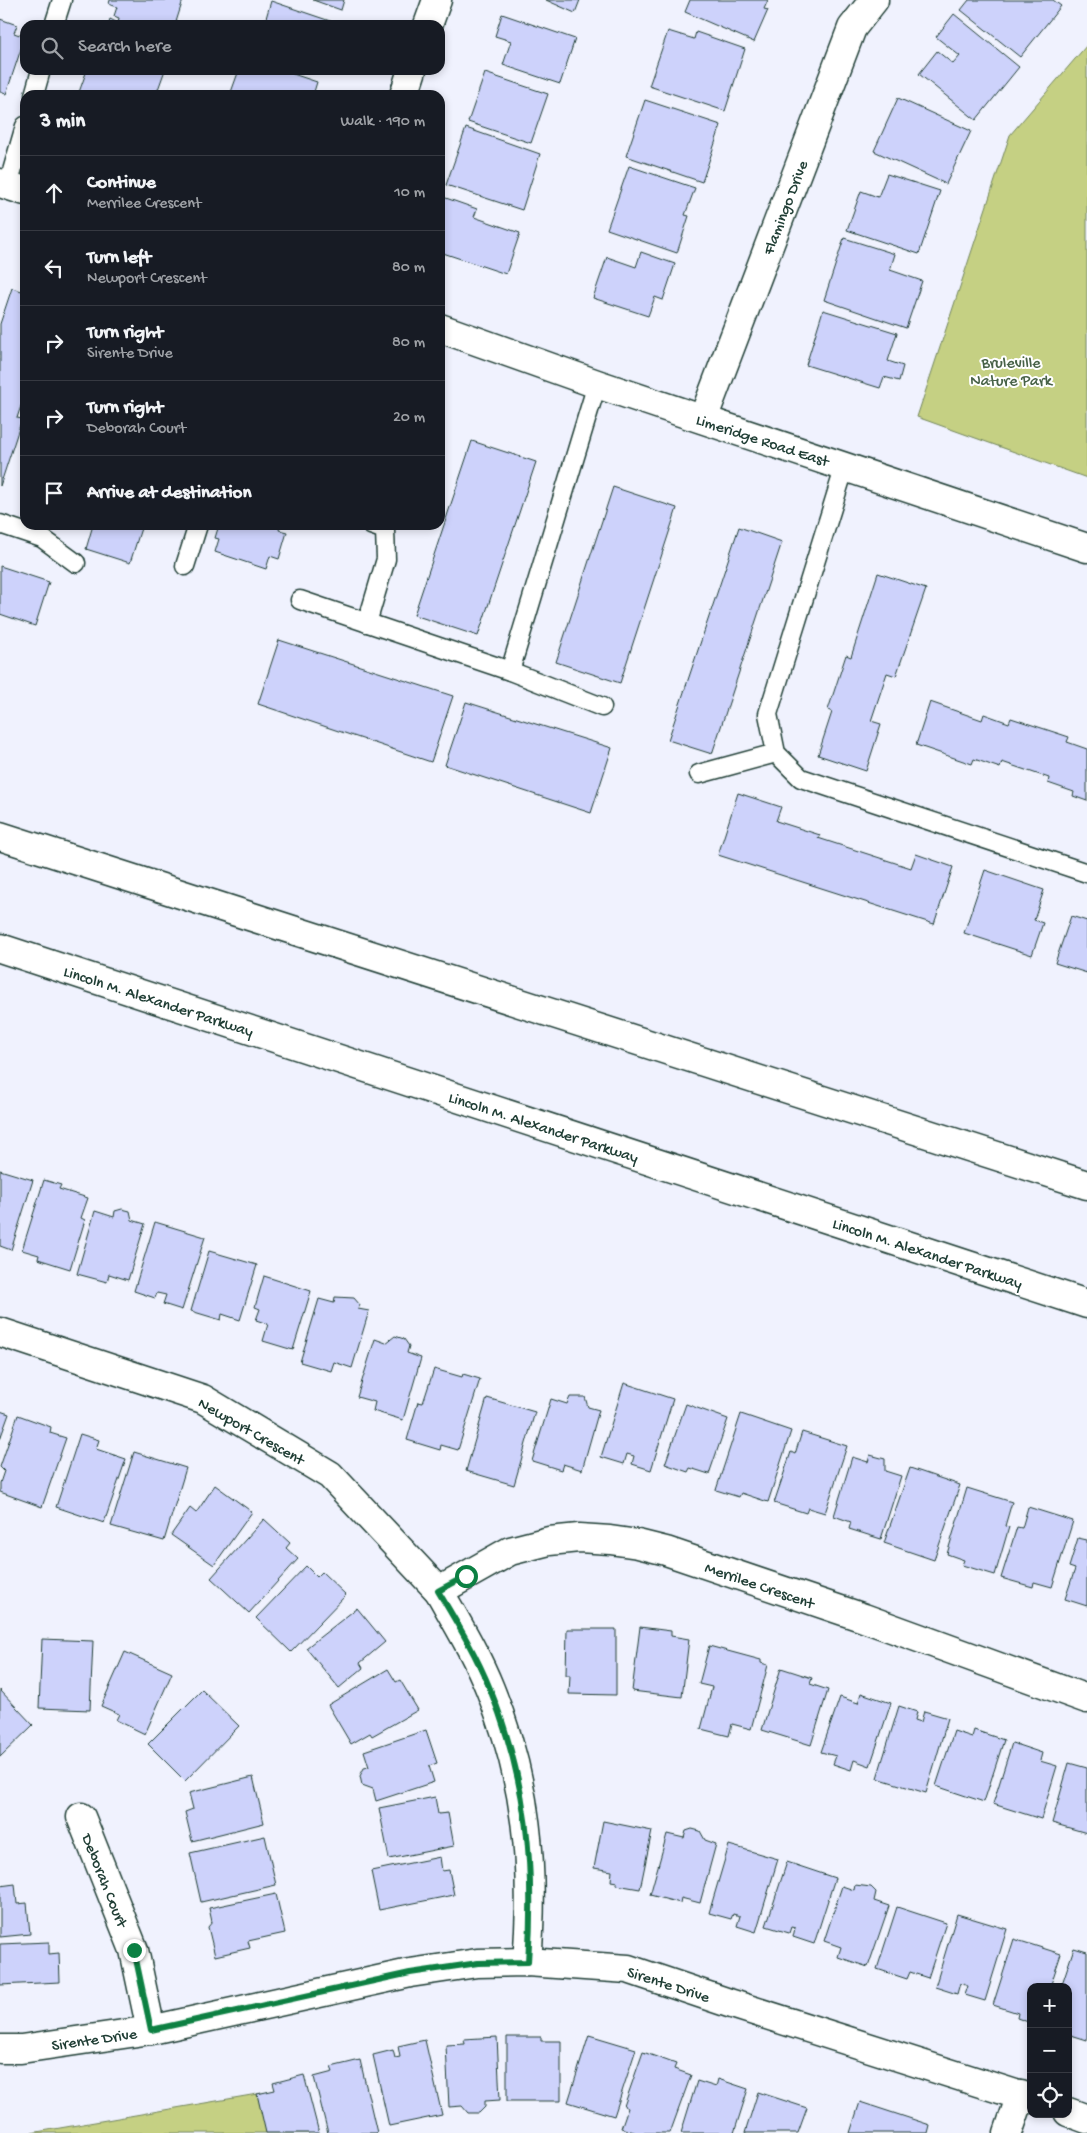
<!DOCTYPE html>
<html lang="en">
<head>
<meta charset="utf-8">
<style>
	body { margin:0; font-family:"Gochi Hand",sans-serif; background:#242831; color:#f1f3f6 }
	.controls { position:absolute; right:15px; bottom:15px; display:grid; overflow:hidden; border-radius:10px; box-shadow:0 2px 8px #0003 }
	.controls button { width:45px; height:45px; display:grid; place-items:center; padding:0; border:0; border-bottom:1px solid #363941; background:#171b24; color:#f1f3f6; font:25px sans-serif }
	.stop { position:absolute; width:15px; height:15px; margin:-11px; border:4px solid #0b8043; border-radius:50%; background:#fff }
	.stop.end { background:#0b8043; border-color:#fff; box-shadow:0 1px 5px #0008 }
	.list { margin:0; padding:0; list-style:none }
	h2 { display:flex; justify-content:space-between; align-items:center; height:65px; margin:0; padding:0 20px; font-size:21px }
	h2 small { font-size:16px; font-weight:400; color:#9ea1a6 }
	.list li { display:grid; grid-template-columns:32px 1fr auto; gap:15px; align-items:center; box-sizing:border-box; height:75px; padding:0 20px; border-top:1px solid #363941 }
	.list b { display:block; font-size:19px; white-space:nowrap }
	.list p { margin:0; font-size:16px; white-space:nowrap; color:#9ea1a6 }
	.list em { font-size:16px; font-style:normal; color:#9ea1a6 }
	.icon { flex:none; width:28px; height:28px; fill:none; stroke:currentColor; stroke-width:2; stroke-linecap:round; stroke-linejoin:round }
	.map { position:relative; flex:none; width:1087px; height:2133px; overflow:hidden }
	.search { position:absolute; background:#171b24; box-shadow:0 2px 8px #0003; left:20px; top:20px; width:425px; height:55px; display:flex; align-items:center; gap:12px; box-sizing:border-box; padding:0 18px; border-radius:15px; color:#9ea1a6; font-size:19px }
	.panel { position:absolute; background:#171b24; box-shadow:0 2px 8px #0003; left:20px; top:90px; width:425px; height:440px; border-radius:15px }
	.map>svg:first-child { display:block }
</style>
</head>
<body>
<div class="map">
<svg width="1087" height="2133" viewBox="0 0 1087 2133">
	<rect width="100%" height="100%" fill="#f0f2fe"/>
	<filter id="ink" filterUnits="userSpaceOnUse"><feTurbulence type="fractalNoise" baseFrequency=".02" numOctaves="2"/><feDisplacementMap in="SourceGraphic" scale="10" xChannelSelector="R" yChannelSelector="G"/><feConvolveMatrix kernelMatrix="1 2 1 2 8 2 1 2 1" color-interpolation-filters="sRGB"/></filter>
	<g filter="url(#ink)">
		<g fill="#c5d083" stroke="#72865c">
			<path d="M1087 45V478L917 417 1010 135Z"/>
			<path d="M263 2093 309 2133H31Z"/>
		</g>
		<g fill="#cdd2fb" stroke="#1f3d34">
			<path d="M110 0H183L175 25H108L110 19 118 23 119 18 114 16 117 7 109 4Z"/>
			<path d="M313 0H344L341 10Z"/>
			<path d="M546 0H580L575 13Z"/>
			<path d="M690 0H768L764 9 768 10 754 42 685 12Z"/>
			<path d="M969 0H1053L1061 6 1020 57 961 10Z"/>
			<path d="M271 1 336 23 335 25H264Z"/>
			<path d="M502 14 575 39 560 84 503 65 511 41 495 36Z"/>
			<path d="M954 14 1019 67 976 120 919 74 937 51 953 64 960 56 936 37Z"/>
			<path d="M0 19 17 25 14 33 25 37 6 94 0 92Z"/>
			<path d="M668 31 694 39 696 32 745 49 725 111 649 86Z"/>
			<path d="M87 70 96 71 165 70 156 95H78Z"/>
			<path d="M239 70H281L317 82 313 95H230Z"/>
			<path d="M485 73 548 94 531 143 468 122Z"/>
			<path d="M898 98 971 131 946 184 874 151Z"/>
			<path d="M645 100 721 125 702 182 626 156Z"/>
			<path d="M466 128 540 154 522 210 446 185Z"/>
			<path d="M629 166 695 188 685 215 689 216 677 253 607 229Z"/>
			<path d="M887 174 940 191 919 254 847 230 861 191 878 197Z"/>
			<path d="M443 197 477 209 474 217 520 233 506 274 440 252V205Z"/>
			<path d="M844 238 895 254 890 270 922 281 906 328 824 300Z"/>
			<path d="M641 252 675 264 663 300 655 297 648 316 593 298 607 257 636 267Z"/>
			<path d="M12 288 25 292V394L17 418 22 419 0 486V324Z"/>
			<path d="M823 310 897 333 888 361 903 366 899 381 884 377 880 388 806 365Z"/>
			<path d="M472 441 536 462 478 636 414 615Z"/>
			<path d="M613 487 677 508 620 683 556 662Z"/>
			<path d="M93 525H142L130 563 86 549Z"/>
			<path d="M219 525H280L279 530 287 532 279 559 270 556 266 569 215 552 219 539 215 538Z"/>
			<path d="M739 527 782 542 712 754 668 740Z"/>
			<path d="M0 566 49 582 35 626 0 614Z"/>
			<path d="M878 573 926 589 896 676 887 673 871 721 881 724 866 771 818 755 832 712 828 710 846 655 851 657Z"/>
			<path d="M279 640 453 696 431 762 258 704Z"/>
			<path d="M466 702 612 748 591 813 445 765Z"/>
			<path d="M930 702 982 720 984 714 1009 723 1011 718 1069 737 1067 742 1087 749V801L1073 796 1074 792 1048 783 1049 778 1002 762 1000 768 974 759 972 764 916 745Z"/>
			<path d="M738 793 781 807 776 821 820 835 818 838 911 868 916 854 953 867 934 924 718 855Z"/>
			<path d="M985 870 1044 890 1034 920 1043 923 1032 955 964 933Z"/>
			<path d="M1071 916 1087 921V973L1055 963Z"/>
			<path d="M0 1170 33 1180 11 1250 0 1246Z"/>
			<path d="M44 1180 61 1185 59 1189 88 1198 81 1218 85 1220 70 1269 38 1259 39 1255 22 1250Z"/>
			<path d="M122 1209 130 1211 132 1220 145 1224 128 1280 109 1274 107 1282 77 1274 95 1211 114 1217 115 1211Z"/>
			<path d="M155 1222 205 1237 182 1310 163 1304 166 1295 157 1293 155 1298 134 1291Z"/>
			<path d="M209 1251 257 1265 240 1320 222 1314 221 1320 191 1311Z"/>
			<path d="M264 1276 311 1291 293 1350 263 1341 268 1324 256 1320 260 1309 255 1307Z"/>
			<path d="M335 1297 354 1298 360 1305 358 1309 369 1311 352 1368 334 1362 331 1371 300 1362 319 1299 334 1303Z"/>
			<path d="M395 1336 404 1339 409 1346 407 1353 421 1358 403 1420 373 1411 375 1402 357 1397 375 1339 386 1343Z"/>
			<path d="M434 1369 462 1377 463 1374 480 1379 458 1450 441 1445 440 1450 407 1440 418 1402 423 1403Z"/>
			<path d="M624 1383 673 1399 651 1470 632 1464 634 1456 627 1454 624 1464 601 1457Z"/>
			<path d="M570 1397H585L588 1407 599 1410 582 1470 563 1464 561 1470 532 1461 551 1399 567 1404Z"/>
			<path d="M487 1398 535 1412 514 1485 466 1471Z"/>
			<path d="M686 1404 728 1419 709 1474 690 1468 688 1472 665 1464Z"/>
			<path d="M0 1411 9 1414 0 1439Z"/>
			<path d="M741 1414 791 1431 768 1502 741 1493 739 1497 716 1490Z"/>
			<path d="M18 1415 51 1427 50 1433 66 1438 42 1507 0 1492V1483L4 1471 0 1467Z"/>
			<path d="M802 1432 847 1446 825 1513 808 1508 806 1513 774 1503 791 1452 795 1454Z"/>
			<path d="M80 1434 99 1440 96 1449 126 1459 104 1523 56 1507Z"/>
			<path d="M134 1452 186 1468 164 1541 111 1526Z"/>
			<path d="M870 1455 885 1459V1471L901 1476 881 1539 849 1529 851 1522 834 1516 852 1457 868 1462Z"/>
			<path d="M910 1468 960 1485 934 1560 884 1543Z"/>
			<path d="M215 1485 252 1512 214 1565 171 1535 190 1508 196 1513Z"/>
			<path d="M967 1488 1012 1502 1005 1526 1009 1527 995 1575 962 1565 964 1560 947 1554Z"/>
			<path d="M1028 1507 1073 1521 1052 1587 1034 1582 1033 1587 1001 1578 1017 1527 1022 1528Z"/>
			<path d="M264 1519 290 1543 286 1548 298 1559 249 1613 211 1578Z"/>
			<path d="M1078 1538 1087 1540V1606L1065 1599 1075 1569 1069 1567Z"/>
			<path d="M306 1566 317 1577 322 1572 346 1595 291 1652 256 1618Z"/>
			<path d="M357 1608 385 1642 360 1663 363 1668 339 1688 306 1648Z"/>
			<path d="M640 1627 671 1631V1636L689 1639 682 1697 632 1691Z"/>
			<path d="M567 1629H616V1695L569 1694 570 1675H566Z"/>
			<path d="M42 1639 93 1641 90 1710 39 1708Z"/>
			<path d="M709 1646 761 1660V1663L768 1665 751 1729 732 1724 729 1736 701 1729 712 1687 699 1684Z"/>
			<path d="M125 1652 172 1673 145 1734 116 1720 119 1714 101 1706Z"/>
			<path d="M781 1668 812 1678 810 1684 828 1690 811 1745 762 1730Z"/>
			<path d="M388 1669 396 1682 400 1680 418 1710 372 1736 370 1733 351 1744 328 1705Z"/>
			<path d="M0 1690 33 1725 0 1757Z"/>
			<path d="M202 1690 239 1726 185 1781 148 1744Z"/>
			<path d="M861 1693 891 1703 870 1766 854 1760 851 1770 833 1764 836 1756 821 1752 840 1697 858 1703Z"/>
			<path d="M899 1706 917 1712 915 1720 921 1722 924 1711 948 1718 926 1793 877 1778Z"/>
			<path d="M426 1730 437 1763 429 1766 434 1782 376 1801 373 1789 362 1785 360 1776 364 1768 369 1767 364 1751Z"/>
			<path d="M974 1730 1004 1740 984 1802 936 1786 954 1731 972 1737Z"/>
			<path d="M1012 1743 1042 1753 1040 1761 1057 1766 1041 1819 993 1804Z"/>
			<path d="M1069 1763 1087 1768V1833L1052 1823Z"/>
			<path d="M253 1777 264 1823 192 1841 185 1812 193 1809 189 1793Z"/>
			<path d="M435 1797 438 1814 448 1813 454 1846 389 1859 379 1808Z"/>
			<path d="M603 1821 652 1831 640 1889 617 1885V1882L611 1881 612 1871 594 1868Z"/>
			<path d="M692 1829 700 1831 705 1840 716 1844 700 1903 681 1898 680 1903 650 1895 667 1834 684 1838 686 1831Z"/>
			<path d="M265 1836 276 1885 201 1902 190 1853Z"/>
			<path d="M729 1845 778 1859 756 1932 737 1926 740 1916 733 1914 731 1919 709 1913Z"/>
			<path d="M440 1857 442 1871 449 1870 454 1895 379 1910 371 1871Z"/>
			<path d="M787 1862 835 1878 814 1944 793 1937 795 1928 791 1927 789 1933 766 1926Z"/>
			<path d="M15 1884 17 1904 27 1903 30 1934 0 1937V1886Z"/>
			<path d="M855 1885 871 1887 876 1892 874 1901 889 1906 868 1967 838 1957 841 1947 824 1941 842 1886 854 1890Z"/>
			<path d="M276 1894 285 1933 248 1941 250 1948 215 1956 208 1927 212 1922 209 1908Z"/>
			<path d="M897 1907 946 1923 928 1978 910 1972 907 1979 877 1969Z"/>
			<path d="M957 1914 1007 1929 985 2001 965 1995 968 1986 960 1983 957 1994 935 1987Z"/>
			<path d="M1014 1939 1061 1954 1050 1987H1031V2023L1017 2018 1018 2013 993 2005Z"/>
			<path d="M49 1942V1954L59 1953 60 1982 0 1985V1944Z"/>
			<path d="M1074 1948 1087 1952V2040L1068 2034V1987H1061Z"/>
			<path d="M589 2035 636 2049 614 2116 568 2102Z"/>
			<path d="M497 2037 500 2100 485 2101V2107L479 2113H468L462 2106 449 2107 446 2045 465 2044 464 2039Z"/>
			<path d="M507 2037H541V2041H561V2101H507Z"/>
			<path d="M425 2040 442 2115 389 2126 373 2055 393 2050 395 2058 400 2057 398 2046Z"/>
			<path d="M643 2052 676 2064 674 2069 691 2075 670 2133H637L621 2128 628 2108 624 2106Z"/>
			<path d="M360 2060 377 2133H328L314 2077 333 2072 331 2067Z"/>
			<path d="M304 2075 319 2133H266L257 2094 275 2090 273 2083Z"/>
			<path d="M718 2079 748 2089 734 2133H681L697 2081 716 2087Z"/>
			<path d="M758 2092 807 2108 798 2133H745Z"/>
			<path d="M860 2102 930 2125 928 2133H850Z"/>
		</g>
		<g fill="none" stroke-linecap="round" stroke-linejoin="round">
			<defs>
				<g id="lane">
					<path d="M54 25 62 0"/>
					<path d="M34 95 41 70"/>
					<path d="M8 185 25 126"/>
					<path d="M845 466 768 714 776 753 801 778 1087 873"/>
					<path d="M0 524 42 538 76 563"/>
					<path d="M185 566 198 525"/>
					<path d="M300 600 510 671 602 707"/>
					<path d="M367 623 386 559 385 530 371 525"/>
					<path d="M510 671 597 384"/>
					<path d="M699 774 776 753"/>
				</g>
				<g id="street">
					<path d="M428 25 437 0"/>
					<path d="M404 95 412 70"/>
					<path d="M0 183 25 191"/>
					<path d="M440 328 597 384 1087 548"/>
					<path d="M703 419 852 28 874 0"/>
					<path d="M0 1332 203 1399 330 1475 439 1591 510 1551 549 1541 579 1538 610 1540 638 1544 666 1551 864 1618 1087 1699"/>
					<path d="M439 1591C457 1623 476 1654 490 1689 527 1780 535 1865 527 1962"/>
					<path d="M81 1817 134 1950 151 2030"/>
					<path d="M0 2049H21L151 2030 410 1973 477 1963 527 1962 628 1969 729 2003 1031 2099"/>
					<path d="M1068 2112 1087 2119"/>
					<path d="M1008 2133 1021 2095"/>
				</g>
				<g id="highway">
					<path d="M0 836 1087 1185"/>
					<path d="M0 948 1087 1304"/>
				</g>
			</defs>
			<use href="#lane" stroke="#1f3d34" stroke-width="21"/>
			<use href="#street" stroke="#1f3d34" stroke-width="31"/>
			<use href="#highway" stroke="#1f3d34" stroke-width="31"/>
			<use href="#lane" stroke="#fff" stroke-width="18"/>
			<use href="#street" stroke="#fff" stroke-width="28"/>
			<use href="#highway" stroke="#fff" stroke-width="28"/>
		</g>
	</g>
	<g fill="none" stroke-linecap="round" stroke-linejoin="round" filter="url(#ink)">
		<path stroke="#0b8043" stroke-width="6" d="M134 1950 151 2030 410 1973 478 1963 528 1962C535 1865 527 1780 490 1689 476 1654 457 1623 438 1591L466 1576"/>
	</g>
	<g text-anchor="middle" stroke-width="4" stroke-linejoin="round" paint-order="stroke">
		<g font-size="16" fill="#1f3d34" stroke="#fff">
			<text transform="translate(784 207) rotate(-69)" y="6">Flamingo Drive</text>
			<text transform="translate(763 439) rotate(18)" y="6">Limeridge Road East</text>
			<text transform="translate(159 1000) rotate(18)" y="6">Lincoln M. Alexander Parkway</text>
			<text transform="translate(544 1126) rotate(18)" y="6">Lincoln M. Alexander Parkway</text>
			<text transform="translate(928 1252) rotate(18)" y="6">Lincoln M. Alexander Parkway</text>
			<text transform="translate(252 1430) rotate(30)" y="6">Newport Crescent</text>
			<text transform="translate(760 1584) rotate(19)" y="6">Merrilee Crescent</text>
			<text transform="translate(106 1880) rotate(68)" y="6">Deborah Court</text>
			<text transform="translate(669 1983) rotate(18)" y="6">Sirente Drive</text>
			<text transform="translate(94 2038) rotate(-8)" y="6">Sirente Drive</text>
		</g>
		<g font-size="16" fill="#486248" stroke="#fff">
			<text x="1011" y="367">Bruleville<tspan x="1011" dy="18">Nature Park</tspan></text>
		</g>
	</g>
</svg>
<div class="controls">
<button>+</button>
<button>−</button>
<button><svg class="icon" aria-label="locate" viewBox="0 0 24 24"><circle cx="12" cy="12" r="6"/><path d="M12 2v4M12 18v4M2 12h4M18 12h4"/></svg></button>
</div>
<div class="stop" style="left:466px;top:1576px"></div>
<div class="stop end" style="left:134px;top:1950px"></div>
<div class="search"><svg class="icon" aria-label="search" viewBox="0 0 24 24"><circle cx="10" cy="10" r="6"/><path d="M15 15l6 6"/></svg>Search here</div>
<section class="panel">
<h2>3 min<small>Walk · 190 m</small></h2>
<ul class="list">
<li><svg class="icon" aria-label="ahead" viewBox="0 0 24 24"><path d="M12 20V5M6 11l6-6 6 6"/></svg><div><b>Continue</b><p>Merrilee Crescent</p></div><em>10 m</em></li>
<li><svg class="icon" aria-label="left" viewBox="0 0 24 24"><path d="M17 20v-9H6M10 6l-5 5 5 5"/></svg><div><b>Turn left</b><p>Newport Crescent</p></div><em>80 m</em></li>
<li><svg class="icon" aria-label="right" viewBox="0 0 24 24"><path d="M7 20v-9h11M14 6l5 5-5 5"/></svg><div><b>Turn right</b><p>Sirente Drive</p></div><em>80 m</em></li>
<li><svg class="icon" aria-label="right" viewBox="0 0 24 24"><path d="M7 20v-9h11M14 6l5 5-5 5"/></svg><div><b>Turn right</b><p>Deborah Court</p></div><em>20 m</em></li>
<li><svg class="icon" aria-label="arrive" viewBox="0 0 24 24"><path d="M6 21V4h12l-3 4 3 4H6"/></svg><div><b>Arrive at destination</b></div></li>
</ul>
</section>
</div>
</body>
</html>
